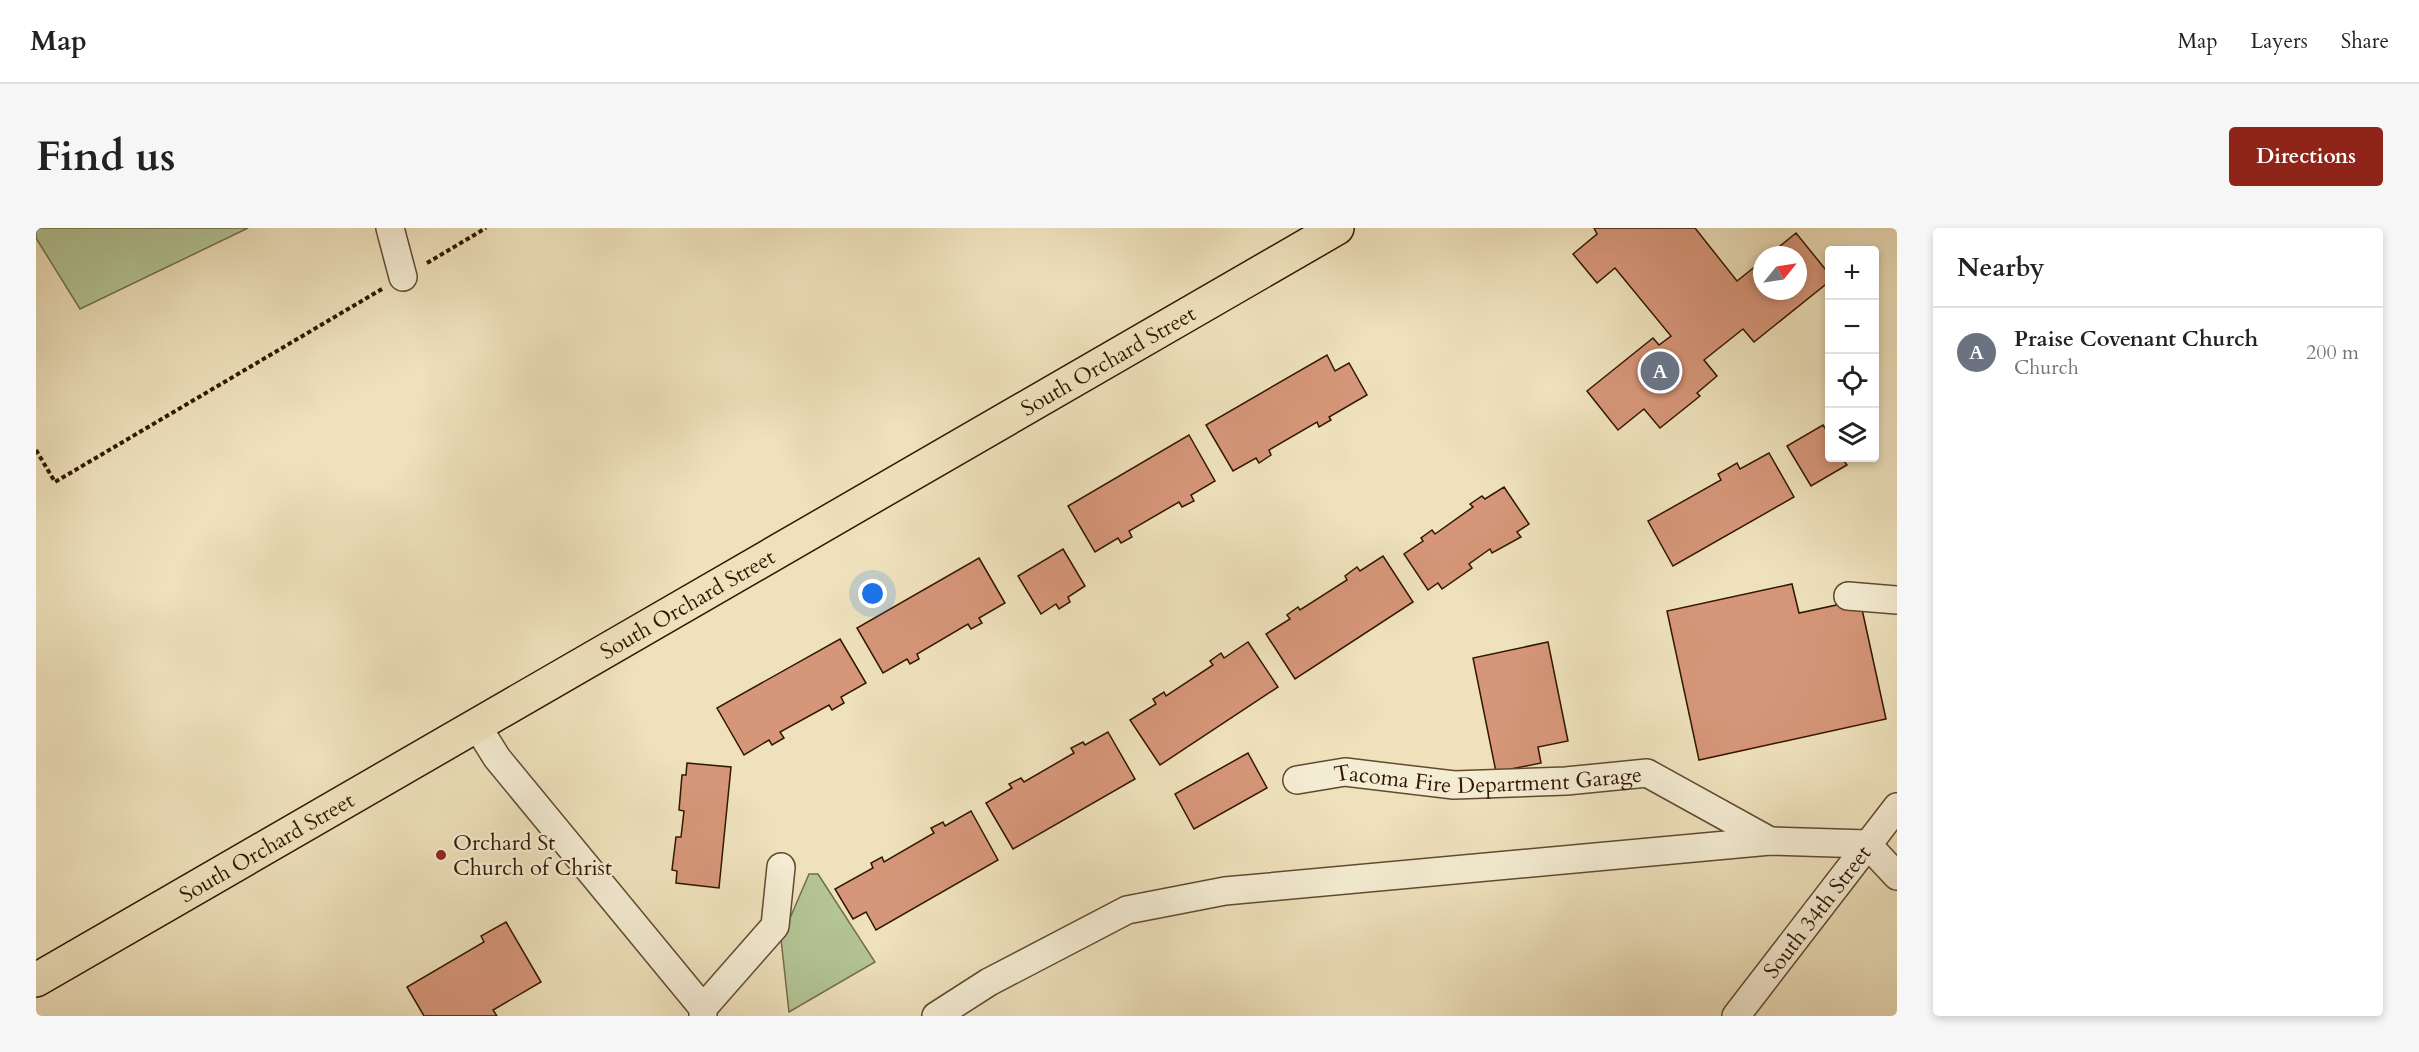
<!DOCTYPE html>
<html lang="en">
<head>
<meta charset="utf-8">
<style>
	body { margin:0; font-family:Cardo,serif; background:#f6f6f6; color:#222 }
	.controls { position:absolute; right:18px; top:18px; display:grid; overflow:hidden; border-radius:6px; box-shadow:0 3px 9px #0003 }
	.controls button { width:54px; height:54px; display:grid; place-items:center; padding:0; border:0; border-bottom:2px solid #e0e0e0; background:#fff; color:#222; font:30px sans-serif }
	.compass { position:absolute; left:1717px; top:18px; width:54px; height:54px; border-radius:50%; background:#fff; box-shadow:0 3px 9px #0003; rotate:60deg }
	.you { position:absolute; left:837px; top:366px; width:21px; height:21px; margin:-15px; border:4px solid #fff; border-radius:50%; background:#1a73e8; box-shadow:0 0 0 9px #1a73e833 }
	.badge { display:grid; place-items:center; width:39px; height:39px; border-radius:50%; background:#8f2418; color:#fff; font-size:20px; font-weight:700 }
	.pin { position:absolute; translate:-50% -50%; border:3px solid #fff; box-shadow:0 2px 6px #0006 }
	.list { margin:0; padding:0; list-style:none }
	h2 { display:flex; justify-content:space-between; align-items:center; height:78px; margin:0; padding:0 24px; font-size:26px }
	h2 small { font-size:20px; font-weight:400; color:#767676 }
	.list li { display:grid; grid-template-columns:39px 1fr auto; gap:18px; align-items:center; box-sizing:border-box; height:90px; padding:0 24px; border-top:2px solid #e0e0e0 }
	.list b { display:block; font-size:22px; white-space:nowrap }
	.list p { margin:0; font-size:20px; white-space:nowrap; color:#767676 }
	.list em { font-size:20px; font-style:normal; color:#767676 }
	.icon { flex:none; width:33px; height:33px; fill:none; stroke:currentColor; stroke-width:2; stroke-linecap:round; stroke-linejoin:round }
	.map { position:relative; flex:none; width:1861px; height:788px; overflow:hidden; border-radius:6px }
	header { display:flex; align-items:center; gap:36px; box-sizing:border-box; height:84px; padding:0 30px; background:#fff; border-bottom:2px solid #e0e0e0 }
	header strong { font-size:28px }
	nav { display:flex; gap:33px; margin-inline-start:auto; font-size:21px }
	.intro { display:flex; align-items:center; justify-content:space-between; box-sizing:border-box; height:144px; padding:0 36px }
	h1 { margin:0; font-size:42px }
	.button { padding:15px 27px; border-radius:6px; background:#8f2418; color:#fff; font-size:21px; font-weight:700 }
	main { display:flex; gap:36px; padding:0 36px }
	aside { flex:1; background:#fff; border-radius:6px; box-shadow:0 3px 9px #0003 }
	.map>svg:first-child { display:block }
</style>
</head>
<body>
<header>
<strong>Map</strong>
<nav><a>Map</a><a>Layers</a><a>Share</a></nav>
</header>
<div class="intro"><h1>Find us</h1><a class="button">Directions</a></div>
<main>
<div class="map">
<svg width="1861" height="788" viewBox="0 0 1861 788">
	<rect width="100%" height="100%" fill="#eee1bc"/>
	<filter id="stains"><feTurbulence type="fractalNoise" baseFrequency=".00333" numOctaves="4"/><feColorMatrix values="0 0 0 0 .2 0 0 0 0 .09 0 0 0 0 .02 0 0 0 .5 -.17"/></filter>
	<radialGradient id="worn" r=".72"><stop offset=".6" stop-color="#630" stop-opacity="0"/><stop offset="1" stop-color="#630" stop-opacity=".3"/></radialGradient>
	<g fill="#b3c495" stroke="#726e4a" stroke-width="1.5">
		<path d="M0 0H212L44 81 0 10Z"/>
		<path d="M773 646H782L839 734 753 784 745 711Z"/>
	</g>
	<g fill="#d69679" stroke="#321700" stroke-width="1.5">
		<path d="M1659 0 1701 53 1726 33V63H1762V27H1733L1760 5 1794 47V53L1718 114 1707 101 1668 132 1681 148 1661 165 1664 168 1624 200 1608 181 1582 202 1551 163 1617 110 1623 117 1635 108 1579 40 1561 55 1537 26 1561 6 1558 0Z"/>
		<path d="M1291 127 1299 143 1313 135 1331 167 1293 189 1295 192 1283 199 1281 194 1233 222 1235 227 1223 235 1220 230 1197 243 1170 197Z"/>
		<path d="M1787 197 1794 208V230H1806L1811 237 1775 258 1751 218Z"/>
		<path d="M1153 207 1179 253 1155 267 1158 273 1146 279 1143 274 1093 303 1096 309 1085 315 1082 310 1059 324 1032 278Z"/>
		<path d="M1733 225 1758 269 1637 338 1612 293 1685 252 1682 246 1701 235 1704 241Z"/>
		<path d="M1468 259 1493 296 1481 304 1485 309 1456 325 1454 321 1433 336 1436 340 1406 361 1402 355 1392 362 1368 326 1387 313 1385 310 1396 302 1399 306 1437 279 1434 276 1446 268 1449 271Z"/>
		<path d="M1027 321 1049 358 1032 369 1034 374 1023 381 1020 376 1005 386 982 348Z"/>
		<path d="M1347 328 1377 374 1259 451 1230 406 1254 391 1251 387 1262 379 1264 382 1311 352 1309 348 1321 339 1324 343Z"/>
		<path d="M943 330 969 375 943 390 946 395 935 401 932 396 881 426 883 431 874 436 871 431 847 445 821 400Z"/>
		<path d="M1756 356 1763 385 1824 372 1850 491 1663 532 1631 383Z"/>
		<path d="M804 411 830 455 805 469 808 475 796 482 793 477 744 504 748 510 736 517 733 512 708 527 681 480Z"/>
		<path d="M1212 414 1242 459 1124 537 1094 492 1120 476 1117 471 1128 464 1130 468 1177 437 1174 433 1185 425 1188 430Z"/>
		<path d="M1512 414 1532 513 1502 519 1505 535 1460 544 1437 430Z"/>
		<path d="M1072 504 1099 551 977 621 950 575 976 560 973 556 985 550 988 554 1038 525 1035 520 1047 514 1049 517Z"/>
		<path d="M1212 525 1231 560 1158 601 1139 566Z"/>
		<path d="M651 535 695 539 683 660 640 655 641 643 636 642 640 609H645L648 583 643 582 646 547H650Z"/>
		<path d="M935 583 962 632 840 702 830 684 817 691 799 661 837 640 835 635 846 629 848 634 898 605 895 600 907 594 909 598Z"/>
		<path d="M470 694 505 754 457 782 461 788H388L371 759 448 714 445 708Z"/>
	</g>
	<g fill="none" stroke-linecap="round" stroke-linejoin="round">
		<defs>
			<g id="minor">
				<path d="M354 0 367 49"/>
				<path d="M1812 368 1861 372"/>
				<path d="M441 498 461 530 667 780"/>
				<path id="s1" d="M1261 552 1309 544 1418 557 1530 553 1611 545 1734 613"/>
				<path d="M667 788V780L739 698 745 639"/>
				<path d="M900 788 953 754 1091 682 1189 663 1734 613 1831 616 1861 648"/>
				<path id="s2" d="M1700 788 1861 579"/>
			</g>
			<g id="major">
				<path id="s3" d="M0 752 1301 0"/>
			</g>
		</defs>
		<use href="#minor" stroke="#614a2f" stroke-width="30"/>
		<use href="#major" stroke="#321700" stroke-width="36"/>
		<g stroke="#321700" stroke-width="4" stroke-dasharray="4.5 3" stroke-linecap="butt">
			<path d="M391 35 450 0"/>
			<path d="M0 222 19 254 346 61"/>
		</g>
		<use href="#minor" stroke="#f4ecd3" stroke-width="27"/>
		<use href="#major" stroke="#eee1bc" stroke-width="33"/>
	</g>
	<circle fill="#8f2418" stroke="#f4ecd3" stroke-width="2" cx="405" cy="627" r="6"/>
	<g text-anchor="middle" stroke-width="4.5" stroke-linejoin="round" paint-order="stroke">
		<g font-size="22" fill="#321700" stroke="#f4ecd3">
			<text dy="8" stroke="none"><textPath href="#s3" startOffset="1238">South Orchard Street</textPath></text>
			<text dy="8" stroke="none"><textPath href="#s3" startOffset="752">South Orchard Street</textPath></text>
			<text dy="8" stroke="none"><textPath href="#s1" startOffset="192">Tacoma Fire Department Garage</textPath></text>
			<text dy="8" stroke="none"><textPath href="#s3" startOffset="266">South Orchard Street</textPath></text>
			<text dy="8" stroke="none"><textPath href="#s2" startOffset="132">South 34th Street</textPath></text>
		</g>
		<g font-size="22" fill="#321700" stroke="#f4ecd3" text-anchor="start">
			<text x="417" y="622">Orchard St<tspan x="417" dy="25">Church of Christ</tspan></text>
		</g>
	</g>
	<rect width="100%" height="100%" filter="url(#stains)"/>
	<rect width="100%" height="100%" fill="url(#worn)"/>
</svg>
<div class="controls">
<button>+</button>
<button>−</button>
<button><svg class="icon" aria-label="locate" viewBox="0 0 24 24"><circle cx="12" cy="12" r="6"/><path d="M12 2v4M12 18v4M2 12h4M18 12h4"/></svg></button>
<button><svg class="icon" aria-label="layers" viewBox="0 0 24 24"><path d="M12 4l9 5-9 5-9-5zM3 14l9 5 9-5"/></svg></button>
</div>
<svg class="compass" viewBox="-18 -18 36 36"><path d="M0-13l5 13h-10z" fill="#e53935"/><path d="M0 13l5-13h-10z" fill="#767676"/></svg>
<div class="you"></div>
<div class="pin badge" style="left:1624px;top:143px;background:#6b7280">A</div>
</div>
<aside>
<h2>Nearby<small></small></h2>
<ul class="list">
<li><span class="badge" style="background:#6b7280">A</span><div><b>Praise Covenant Church</b><p>Church</p></div><em>200 m</em></li>
</ul>
</aside>
</main>
</body>
</html>
